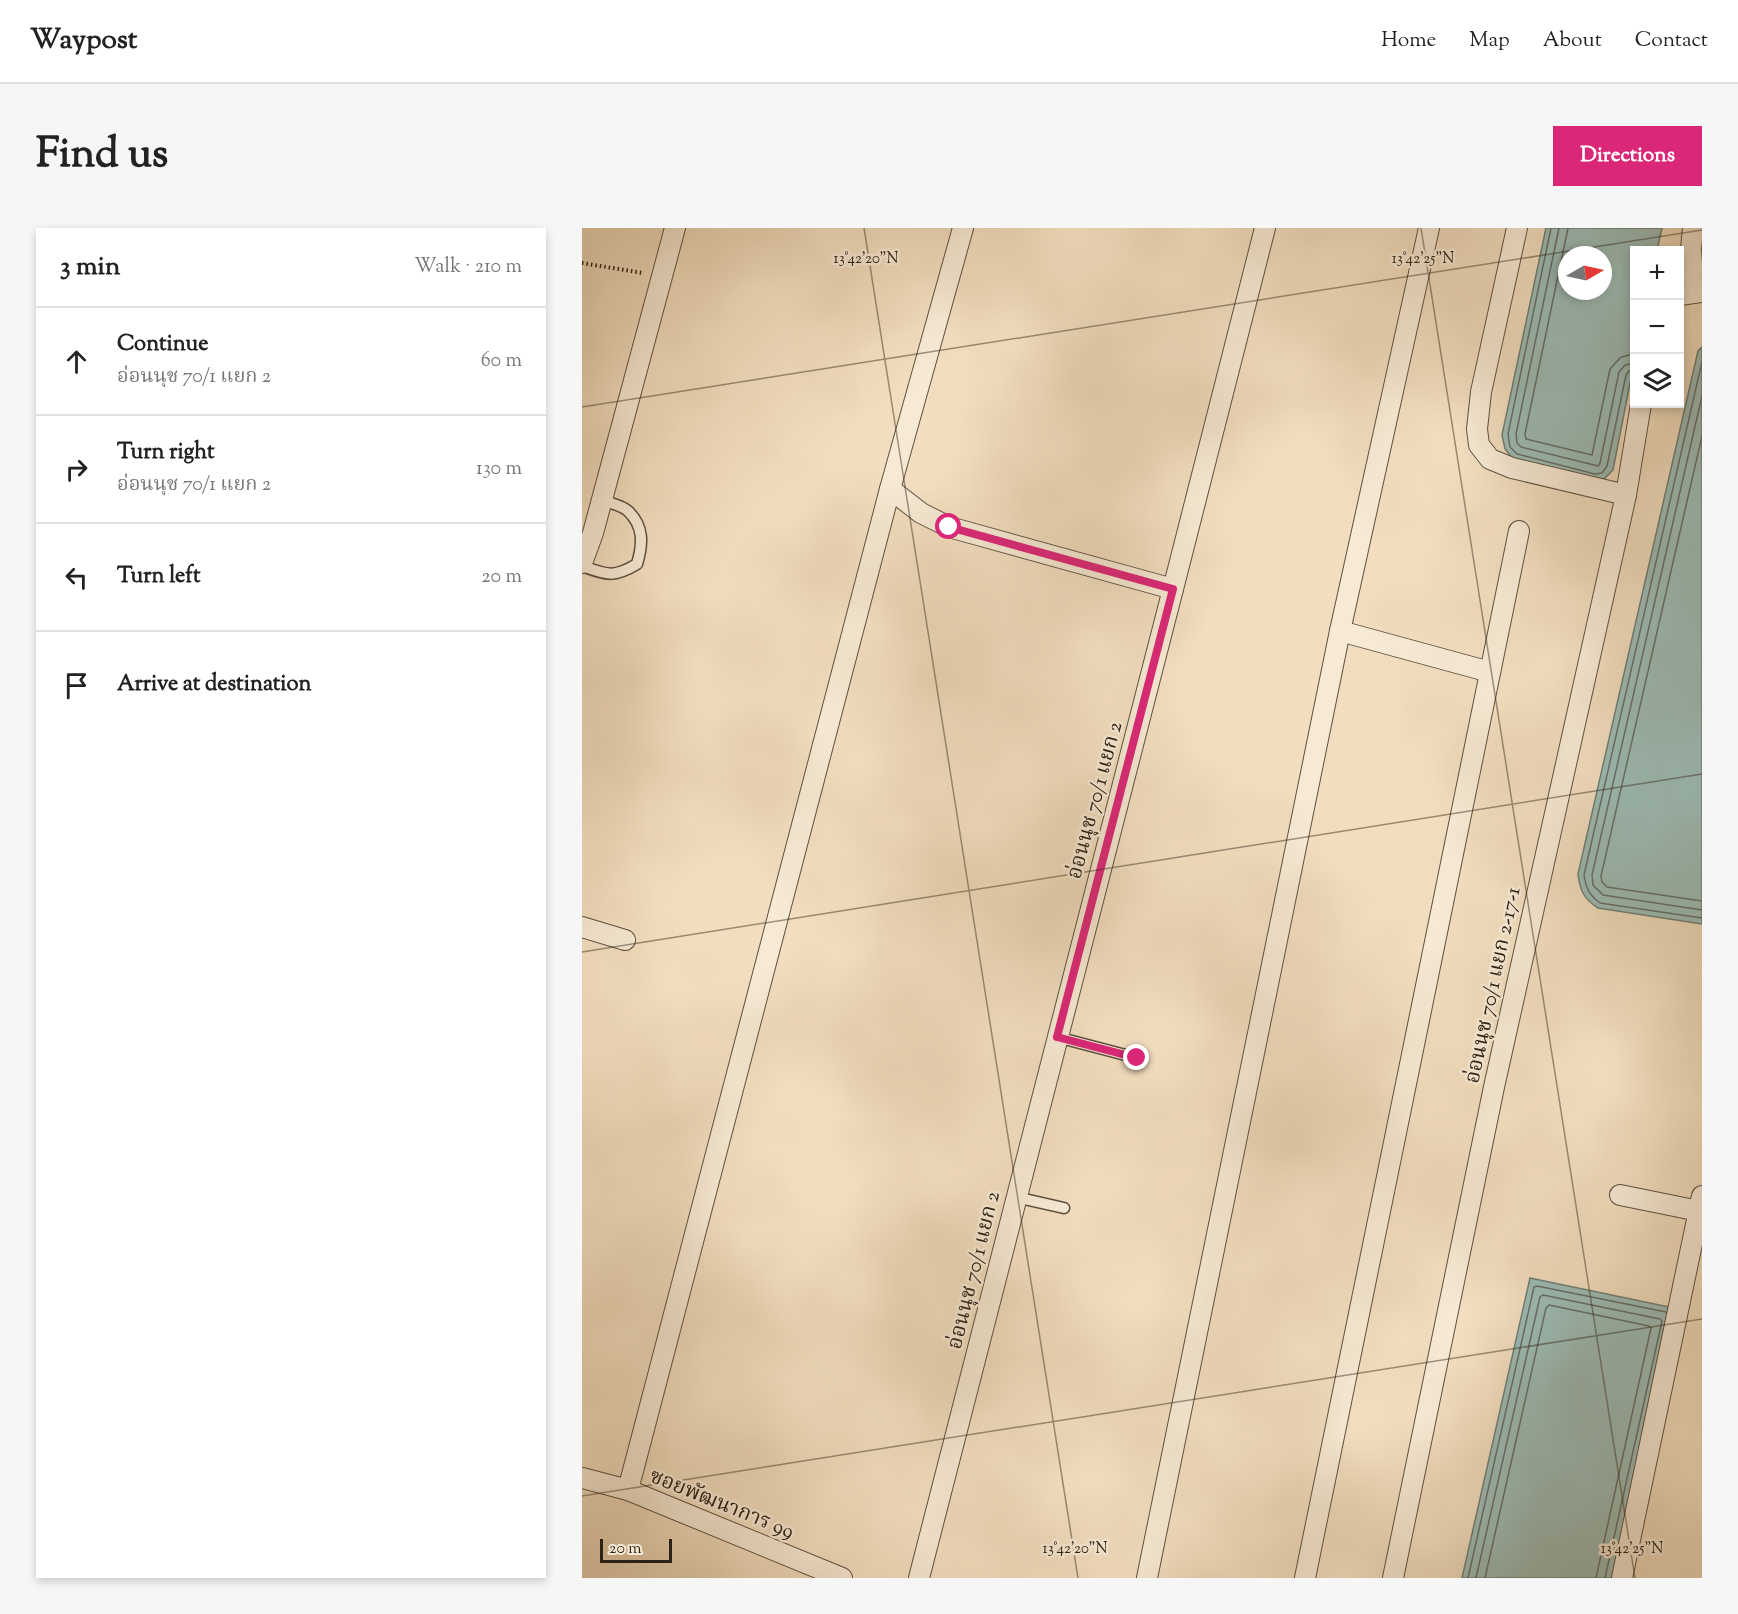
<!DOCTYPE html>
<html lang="en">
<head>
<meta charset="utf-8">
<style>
	body { margin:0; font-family:"Sorts Mill Goudy","Noto Serif Thai",serif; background:#f6f6f6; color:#222 }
	.controls { position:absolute; right:18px; top:18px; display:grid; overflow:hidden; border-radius:0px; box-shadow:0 3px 9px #0003 }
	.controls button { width:54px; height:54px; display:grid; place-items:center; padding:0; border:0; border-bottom:2px solid #e0e0e0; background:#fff; color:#222; font:30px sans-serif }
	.compass { position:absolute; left:976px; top:18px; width:54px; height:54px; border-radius:50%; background:#fff; box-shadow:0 3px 9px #0003; rotate:81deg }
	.scale { position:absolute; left:18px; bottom:15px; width:72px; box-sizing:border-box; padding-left:6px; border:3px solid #2c2115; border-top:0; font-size:16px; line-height:21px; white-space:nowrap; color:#2c2115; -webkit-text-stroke:4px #f7ead5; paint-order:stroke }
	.stop { position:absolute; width:18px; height:18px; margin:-14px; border:4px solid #db2777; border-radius:50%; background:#fff }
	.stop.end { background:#db2777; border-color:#fff; box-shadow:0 2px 6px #0008 }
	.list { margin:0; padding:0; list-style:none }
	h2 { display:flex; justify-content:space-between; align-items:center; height:78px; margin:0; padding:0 24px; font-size:26px }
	h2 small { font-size:20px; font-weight:400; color:#767676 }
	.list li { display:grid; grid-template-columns:39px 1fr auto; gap:18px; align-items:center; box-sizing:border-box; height:108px; padding:0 24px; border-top:2px solid #e0e0e0 }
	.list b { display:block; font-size:22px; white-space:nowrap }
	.list p { margin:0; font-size:20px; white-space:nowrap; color:#767676 }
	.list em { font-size:20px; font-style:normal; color:#767676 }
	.icon { flex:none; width:33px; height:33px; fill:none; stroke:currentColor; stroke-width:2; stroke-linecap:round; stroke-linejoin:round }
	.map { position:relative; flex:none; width:1120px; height:1350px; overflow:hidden; border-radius:0px }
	header { display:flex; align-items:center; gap:36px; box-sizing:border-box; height:84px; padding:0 30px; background:#fff; border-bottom:2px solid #e0e0e0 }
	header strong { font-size:28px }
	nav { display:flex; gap:33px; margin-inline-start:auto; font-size:21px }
	.intro { display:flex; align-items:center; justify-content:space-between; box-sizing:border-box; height:144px; padding:0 36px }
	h1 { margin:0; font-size:42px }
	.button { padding:15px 27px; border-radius:0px; background:#db2777; color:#fff; font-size:21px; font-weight:700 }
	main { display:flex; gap:36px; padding:0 36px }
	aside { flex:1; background:#fff; border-radius:0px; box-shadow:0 3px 9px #0003 }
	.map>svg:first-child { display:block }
</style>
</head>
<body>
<header>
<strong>Waypost</strong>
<nav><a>Home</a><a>Map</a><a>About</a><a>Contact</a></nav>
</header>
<div class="intro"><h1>Find us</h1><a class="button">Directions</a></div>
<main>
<aside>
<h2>3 min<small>Walk · 210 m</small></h2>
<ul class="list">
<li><svg class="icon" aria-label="ahead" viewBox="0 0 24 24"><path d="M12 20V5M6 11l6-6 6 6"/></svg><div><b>Continue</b><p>อ่อนนุช 70/1 แยก 2</p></div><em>60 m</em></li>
<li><svg class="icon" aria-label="right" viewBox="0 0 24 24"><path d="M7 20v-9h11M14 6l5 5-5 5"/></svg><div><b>Turn right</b><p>อ่อนนุช 70/1 แยก 2</p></div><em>130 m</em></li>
<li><svg class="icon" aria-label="left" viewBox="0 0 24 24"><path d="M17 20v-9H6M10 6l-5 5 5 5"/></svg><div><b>Turn left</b></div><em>20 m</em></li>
<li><svg class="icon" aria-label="arrive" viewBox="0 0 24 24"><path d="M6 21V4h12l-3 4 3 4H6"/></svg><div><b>Arrive at destination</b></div></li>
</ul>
</aside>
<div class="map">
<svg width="1120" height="1350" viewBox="0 0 1120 1350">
	<rect width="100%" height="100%" fill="#f2debf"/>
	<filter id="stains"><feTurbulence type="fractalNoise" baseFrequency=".00333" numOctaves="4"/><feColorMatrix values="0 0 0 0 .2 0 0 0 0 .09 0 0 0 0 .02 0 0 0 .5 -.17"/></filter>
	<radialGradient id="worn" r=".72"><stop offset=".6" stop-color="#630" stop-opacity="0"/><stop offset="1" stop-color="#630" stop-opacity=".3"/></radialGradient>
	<g fill="#9cbcb6" stroke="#6f7e76" stroke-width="1.5" fill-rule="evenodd">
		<path d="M964 0H1080L1075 22H1052V135L1031 242 1023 250 1013 253 931 231 923 221 920 207ZM985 27H1021V63H985Z"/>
		<path d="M1120 119V696L1016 680C1002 671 998 663 996 646L1116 123Z"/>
		<path d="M948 1050 1097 1081 1037 1350H880Z"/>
	</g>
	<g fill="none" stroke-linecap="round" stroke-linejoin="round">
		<g stroke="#646e66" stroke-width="1.5">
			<path d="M969 0 926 206 928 219 935 226 1013 246 1020 245 1025 238 1044 147 1047 143 1052 142"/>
			<path d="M977 0 934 206 935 215 939 219 1016 238 1018 235 1037 144 1043 137 1052 135"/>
			<path d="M986 0 943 206 944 211 1010 227 1028 141 1039 129 1052 126"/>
			<path d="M1120 134 1002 647C1004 660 1007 667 1018 675L1120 690"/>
			<path d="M1120 168 1010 647 1011 657 1021 667 1120 682"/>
			<path d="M1120 208 1019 648 1020 654 1025 659 1120 673"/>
			<path d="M886 1350 952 1059 955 1058 1084 1084"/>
			<path d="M894 1350 958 1069 961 1067 1078 1091 1080 1093 1023 1350"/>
			<path d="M903 1350 964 1080 967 1077 1067 1098 1069 1100 1014 1350"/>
		</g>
		<defs>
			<g id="service">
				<path d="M0 338C25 347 32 350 55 336 61 316 62 298 46 283 40 277 27 275 20 272"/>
				<path d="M475 809 555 830"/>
				<path d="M434 969 482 980"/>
			</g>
			<g id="minor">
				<path d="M935 0 899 164 895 201 897 217 908 231 930 240 1044 267"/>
				<path d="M1111 0 1109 21 1111 51 1120 60"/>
				<path d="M1098 67 1120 64"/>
				<path d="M0 335 11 305 93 0"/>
				<path d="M591 361 683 0"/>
				<path d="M758 403 908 444"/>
				<path d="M0 699 43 712"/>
				<path d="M1038 967 1117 983"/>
				<path d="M0 1250 46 1262 260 1350"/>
				<path d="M46 1262 308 261"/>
				<path d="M337 1350 591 361 367 299 339 285 308 261 381 0"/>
				<path d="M565 1350 758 403 847 0"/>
				<path d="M723 1350 937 303"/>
				<path d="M811 1350 912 859 1044 267 1059 176"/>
				<path d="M1040 1350 1120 968"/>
			</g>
		</defs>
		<use href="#service" stroke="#5e5040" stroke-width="13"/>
		<use href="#minor" stroke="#5e5040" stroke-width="22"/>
		<path stroke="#2c2115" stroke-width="4" stroke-dasharray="1.5 3" stroke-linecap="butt" d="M0 35 61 45"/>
		<use href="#service" stroke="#f7ead5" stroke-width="10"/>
		<use href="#minor" stroke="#f7ead5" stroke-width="20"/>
	</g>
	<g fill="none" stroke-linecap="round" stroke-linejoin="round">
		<path stroke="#db2777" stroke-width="8" d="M367 299 591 361 475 809 555 830"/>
	</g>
	<path fill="none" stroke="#2c2115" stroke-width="1.5" stroke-opacity="0.45" d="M282 0 496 1350M839 0 1053 1350M0 179 1120 2M0 724 1120 546M0 1268 1120 1091"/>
	<g text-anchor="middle" stroke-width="5" stroke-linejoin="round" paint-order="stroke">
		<g font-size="21" fill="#2c2115" stroke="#f7ead5">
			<text transform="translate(512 572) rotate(-75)" y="7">อ่อนนุช 70/1 แยก 2</text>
			<text transform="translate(910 757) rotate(-78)" y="7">อ่อนนุช 70/1 แยก 2-17-1</text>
			<text transform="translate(391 1042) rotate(-76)" y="7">อ่อนนุช 70/1 แยก 2</text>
			<text transform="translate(140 1275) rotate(22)" y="7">ซอยพัฒนาการ 99</text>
		</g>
	</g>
	<g font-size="15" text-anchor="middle" fill="#2c2115" stroke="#f7ead5" stroke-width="5" stroke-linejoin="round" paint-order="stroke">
		<text x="284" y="35">13°42'20"N</text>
		<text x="841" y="35">13°42'25"N</text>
		<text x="493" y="1325">13°42'20"N</text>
		<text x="1050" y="1325">13°42'25"N</text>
	</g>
	<rect width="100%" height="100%" filter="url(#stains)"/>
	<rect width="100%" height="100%" fill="url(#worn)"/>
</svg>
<div class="controls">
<button>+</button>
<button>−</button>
<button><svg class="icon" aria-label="layers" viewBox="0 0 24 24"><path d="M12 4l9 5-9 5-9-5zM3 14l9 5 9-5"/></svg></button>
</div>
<svg class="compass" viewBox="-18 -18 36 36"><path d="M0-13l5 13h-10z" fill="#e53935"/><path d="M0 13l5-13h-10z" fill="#767676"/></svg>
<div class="scale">20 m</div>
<div class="stop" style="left:367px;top:299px"></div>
<div class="stop end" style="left:555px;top:830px"></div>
</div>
</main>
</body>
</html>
